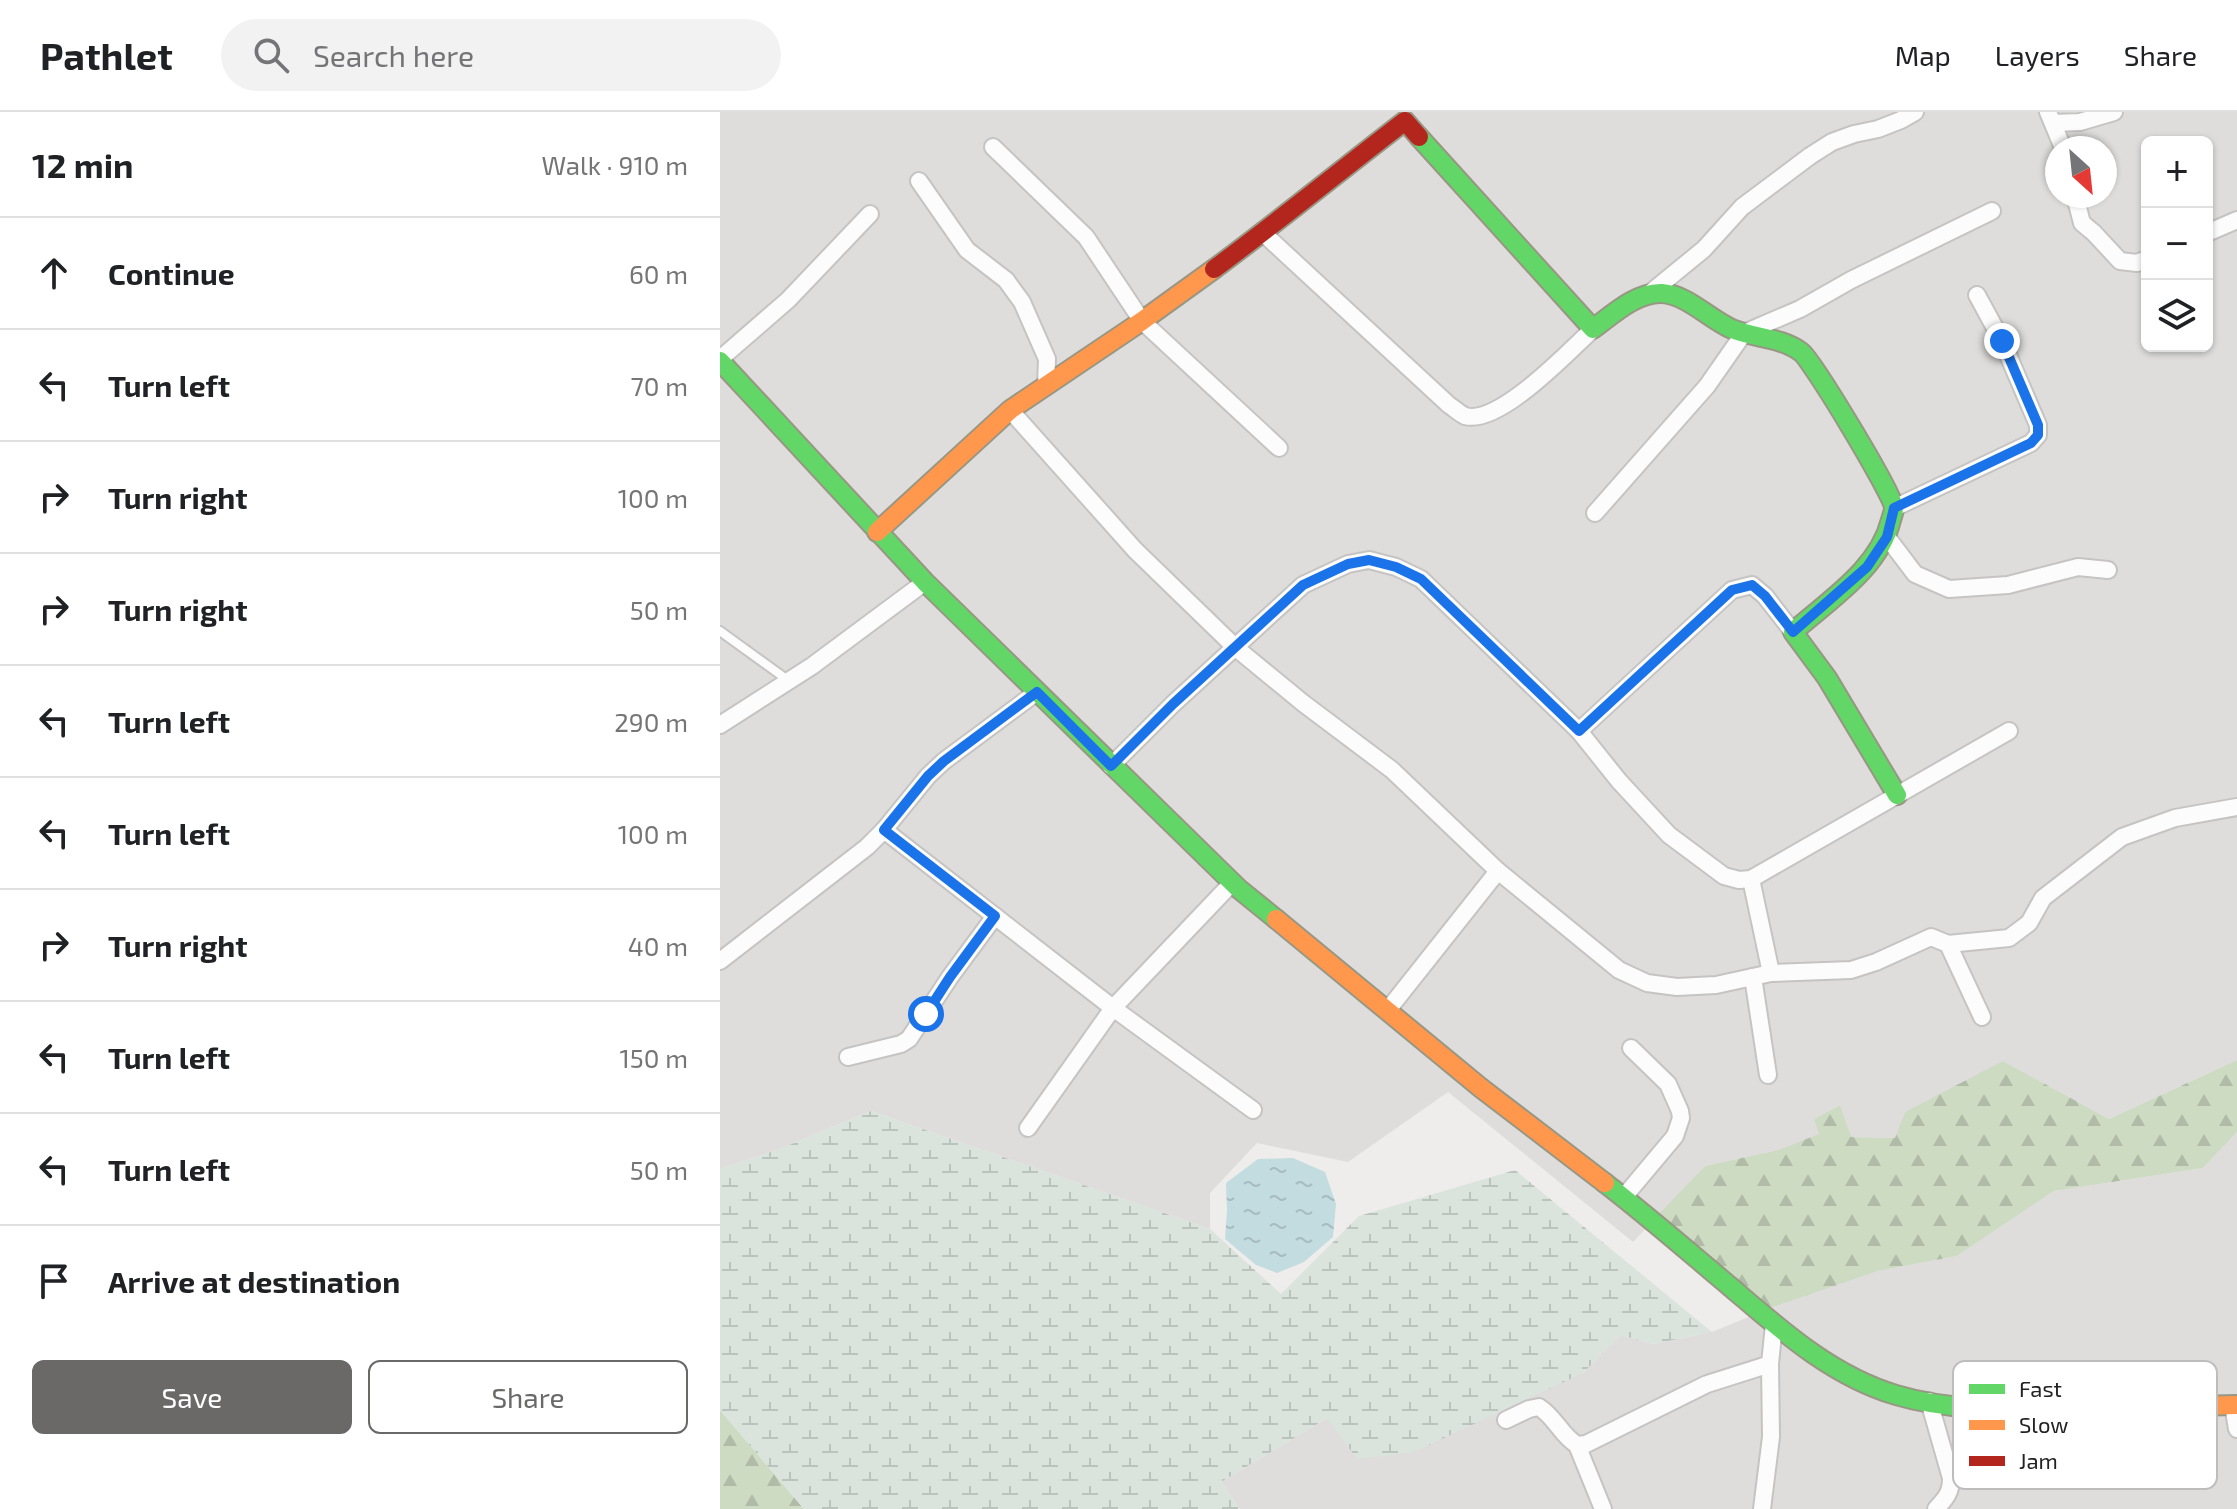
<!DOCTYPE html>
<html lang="en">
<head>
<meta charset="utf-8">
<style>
	body { margin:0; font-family:"Exo 2",sans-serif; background:#f2f2f2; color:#202124 }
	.controls { position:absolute; right:24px; top:24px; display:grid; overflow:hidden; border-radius:12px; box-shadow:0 2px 6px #0004 }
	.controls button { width:72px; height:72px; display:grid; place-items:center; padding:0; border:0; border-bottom:2px solid #e0e0e0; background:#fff; color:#202124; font:40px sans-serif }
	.compass { position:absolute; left:1325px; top:24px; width:72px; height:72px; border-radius:50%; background:#fff; box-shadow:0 2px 6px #0004; rotate:153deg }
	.stop { position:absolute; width:24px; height:24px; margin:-18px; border:6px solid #1a73e8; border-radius:50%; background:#fff }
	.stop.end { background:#1a73e8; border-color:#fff; box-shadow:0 2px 8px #0008 }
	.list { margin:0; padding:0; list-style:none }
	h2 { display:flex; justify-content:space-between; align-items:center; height:104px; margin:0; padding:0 32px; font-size:34px }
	h2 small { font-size:26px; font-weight:400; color:#757577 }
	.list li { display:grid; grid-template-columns:52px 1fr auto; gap:24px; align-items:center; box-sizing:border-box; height:112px; padding:0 32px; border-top:2px solid #e0e0e0 }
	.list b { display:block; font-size:30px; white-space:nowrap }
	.list em { font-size:26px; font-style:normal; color:#757577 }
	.actions { display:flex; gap:16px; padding:24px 32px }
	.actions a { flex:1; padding:18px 0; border:2px solid #6a6968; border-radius:12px; text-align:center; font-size:28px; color:#6a6968 }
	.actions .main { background:#6a6968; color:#fff }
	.icon { flex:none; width:44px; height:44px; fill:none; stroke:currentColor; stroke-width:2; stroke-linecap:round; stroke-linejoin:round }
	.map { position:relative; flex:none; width:1517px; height:1397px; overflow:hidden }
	header { display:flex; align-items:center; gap:48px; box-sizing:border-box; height:112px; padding:0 40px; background:#fff; border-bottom:2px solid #e0e0e0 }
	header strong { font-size:38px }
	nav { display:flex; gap:44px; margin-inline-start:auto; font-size:28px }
	.search { width:560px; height:72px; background:#f2f2f2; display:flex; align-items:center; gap:20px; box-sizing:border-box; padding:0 28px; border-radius:44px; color:#757577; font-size:30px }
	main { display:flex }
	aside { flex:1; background:#fff }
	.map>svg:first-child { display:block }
</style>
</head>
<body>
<header>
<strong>Pathlet</strong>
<div class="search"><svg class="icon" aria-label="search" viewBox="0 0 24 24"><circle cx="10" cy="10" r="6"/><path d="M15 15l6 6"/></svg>Search here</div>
<nav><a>Map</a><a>Layers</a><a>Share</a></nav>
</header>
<main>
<aside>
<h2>12 min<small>Walk · 910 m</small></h2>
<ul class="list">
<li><svg class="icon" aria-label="ahead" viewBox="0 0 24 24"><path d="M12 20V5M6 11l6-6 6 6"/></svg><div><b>Continue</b></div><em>60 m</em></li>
<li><svg class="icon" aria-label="left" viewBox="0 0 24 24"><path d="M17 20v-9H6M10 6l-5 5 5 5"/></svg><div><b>Turn left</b></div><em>70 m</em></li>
<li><svg class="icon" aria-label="right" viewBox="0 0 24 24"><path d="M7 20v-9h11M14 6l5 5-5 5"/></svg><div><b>Turn right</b></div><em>100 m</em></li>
<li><svg class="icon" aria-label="right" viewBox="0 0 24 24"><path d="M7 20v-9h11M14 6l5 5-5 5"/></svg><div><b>Turn right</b></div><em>50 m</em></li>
<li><svg class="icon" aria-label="left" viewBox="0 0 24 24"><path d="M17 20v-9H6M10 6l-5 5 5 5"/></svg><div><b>Turn left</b></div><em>290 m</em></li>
<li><svg class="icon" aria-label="left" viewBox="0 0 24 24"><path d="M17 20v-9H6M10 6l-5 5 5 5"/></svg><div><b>Turn left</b></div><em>100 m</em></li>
<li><svg class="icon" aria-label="right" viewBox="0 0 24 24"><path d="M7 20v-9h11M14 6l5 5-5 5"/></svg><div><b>Turn right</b></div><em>40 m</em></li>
<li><svg class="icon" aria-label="left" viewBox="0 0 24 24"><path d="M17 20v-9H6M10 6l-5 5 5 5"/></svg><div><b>Turn left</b></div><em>150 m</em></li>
<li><svg class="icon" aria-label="left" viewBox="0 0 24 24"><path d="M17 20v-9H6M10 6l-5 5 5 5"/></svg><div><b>Turn left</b></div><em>50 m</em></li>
<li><svg class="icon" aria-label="arrive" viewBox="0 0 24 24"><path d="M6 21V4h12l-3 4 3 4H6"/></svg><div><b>Arrive at destination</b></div></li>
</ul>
<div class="actions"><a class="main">Save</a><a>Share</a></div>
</aside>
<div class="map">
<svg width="1517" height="1397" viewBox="0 0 1517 1397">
	<defs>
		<pattern id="forest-firs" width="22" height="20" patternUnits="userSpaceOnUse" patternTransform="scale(2)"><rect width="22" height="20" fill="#cddbc3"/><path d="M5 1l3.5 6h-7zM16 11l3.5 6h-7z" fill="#b0bca7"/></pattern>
		<pattern id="wetland-marsh" width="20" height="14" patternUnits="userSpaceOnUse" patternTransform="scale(2)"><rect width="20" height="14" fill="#dae4dd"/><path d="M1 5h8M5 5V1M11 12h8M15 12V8" fill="none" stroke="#bbc3bd"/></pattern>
		<pattern id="water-ripples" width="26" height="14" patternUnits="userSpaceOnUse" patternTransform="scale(2)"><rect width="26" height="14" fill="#c2dcdf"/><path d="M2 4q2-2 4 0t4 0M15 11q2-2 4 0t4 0" fill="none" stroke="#a6bcbf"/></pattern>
	</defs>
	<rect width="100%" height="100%" fill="#efedeb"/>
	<g fill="#dedddc" fill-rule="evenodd">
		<path d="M0 0H1517V948L1389 1007 1283 949 1175 1026 1130 1025 1120 993 1094 1007 1100 1022 1058 1038 985 1054 913 1130 728 980 628 1050 537 1031 490 1081V1117L151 999 57 1038 0 1057ZM1427 30H1487V234H1427ZM1337 36H1385V84H1337Z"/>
		<path d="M1517 1020V1397H520L501 1370 607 1306 863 1261 901 1223 933 1232 992 1220 1048 1197 1158 1159 1237 1144 1334 1079 1483 1056Z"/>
	</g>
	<g fill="url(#forest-firs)">
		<path d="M1517 948V1020L1483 1056 1334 1079 1237 1144 1158 1159 1048 1197 935 1106 985 1054 1058 1038 1099 1022 1094 1007 1120 993 1131 1025 1175 1026 1185 1000 1283 949 1389 1007Z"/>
		<path d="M0 1298 84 1397H0Z"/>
	</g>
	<path fill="url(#wetland-marsh)" d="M151 999 490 1117 561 1182 639 1104 795 1058 992 1220 933 1232 901 1223 863 1261 694 1340 637 1347 607 1306 501 1370 520 1397H84L0 1298V1057L57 1038Z"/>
	<path fill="url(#water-ripples)" d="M573 1046 605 1060 616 1092 613 1125 584 1150 557 1161 536 1153 505 1127 507 1098 506 1071 538 1047Z"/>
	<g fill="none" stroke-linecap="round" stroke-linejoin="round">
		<defs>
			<path id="lane" d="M0 519 69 569"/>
			<g id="street">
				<path d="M1328 0 1343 36"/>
				<path d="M1333 11 1360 10 1394 0"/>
				<path d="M273 35 366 125 422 209 559 336"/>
				<path d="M199 69 247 138 286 168 302 190 327 247 326 274"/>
				<path d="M1355 84 1362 111 1374 121 1400 149 1417 151 1427 147"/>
				<path d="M543 121 729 293C734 296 740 302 745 304 779 314 850 238 873 217"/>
				<path d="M1487 121 1517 108"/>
				<path d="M929 182 984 137 1022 95 1090 44 1112 30 1134 22 1158 17 1181 8 1195 0"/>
				<path d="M0 247 68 188 150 102"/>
				<path d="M290 298 415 438 516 536 583 591 672 658 778 759 899 858 927 871 957 875 996 873 1051 861 1131 858 1156 850 1211 825 1228 832 1262 905"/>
				<path d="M1174 396 1311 331 1318 323V313L1282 229 1257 183"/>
				<path d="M875 401 987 274 1024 221 1080 197 1131 168 1272 99"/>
				<path d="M1167 425 1195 462 1229 477 1288 473 1358 455 1388 458"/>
				<path d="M0 613 92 554 205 470"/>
				<path d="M859 619 1012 478 1032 473 1045 484 1073 520"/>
				<path d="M391 654 453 592 583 473 628 452 649 448 676 455 701 467 859 619 899 669 949 723 1004 764 1019 768 1031 767 1289 619"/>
				<path d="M164 718 393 896 533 998"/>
				<path d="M1031 767 1051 861"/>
				<path d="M1228 832 1289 826 1309 811 1323 786 1402 725 1455 706 1517 695"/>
				<path d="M0 849 147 735 164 718 208 664 224 649 317 580"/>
				<path d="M1033 865 1048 963"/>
				<path d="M667 899 778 759"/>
				<path d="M128 945 181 932 189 927 230 865 275 804"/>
				<path d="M308 1016 393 896 512 771"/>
				<path d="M903 1086 955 1024 961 1006 960 999 948 972 911 936"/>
				<path d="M1209 1289 1231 1366C1231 1381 1226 1386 1216 1397"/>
				<path d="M1513 1293 1517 1317"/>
				<path d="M786 1308 809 1297 819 1295C835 1305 841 1323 857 1333L866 1332 987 1272 1050 1252"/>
				<path d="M857 1333 883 1397"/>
				<path d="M1042 1397 1051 1325 1050 1252 1054 1212"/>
			</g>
			<g id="fast">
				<path d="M699 25 873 217C892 203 916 180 942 181 968 183 989 207 1012 217 1034 226 1061 225 1081 240 1092 248 1173 382 1174 396 1174 400 1172 404 1171 408 1159 457 1109 488 1073 520L1107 566 1177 683"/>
				<path d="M0 249 205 470 519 777 556 807"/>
				<path d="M885 1071C929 1105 970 1141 1013 1177 1062 1219 1112 1264 1176 1283 1226 1298 1282 1298 1334 1297"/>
			</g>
			<g id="slow">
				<path d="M157 420 290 298 422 209 494 157"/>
				<path d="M556 807 761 976 885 1071"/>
				<path d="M1334 1297 1517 1293"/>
			</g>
			<path id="jam" d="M494 157C559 109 621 58 685 9L699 25"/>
		</defs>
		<use href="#lane" stroke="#c5c4c3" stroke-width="12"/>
		<use href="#street" stroke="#c5c4c3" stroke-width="20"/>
		<use href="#fast" stroke="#989784" stroke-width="22"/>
		<use href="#slow" stroke="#989784" stroke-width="22"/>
		<use href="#jam" stroke="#989784" stroke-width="22"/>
		<use href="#lane" stroke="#fdfcfc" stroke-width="8"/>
		<use href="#street" stroke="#fdfcfc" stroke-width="16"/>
		<use href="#fast" stroke="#63d668" stroke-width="18"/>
		<use href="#slow" stroke="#ff974d" stroke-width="18"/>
		<use href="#jam" stroke="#b3261e" stroke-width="18"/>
	</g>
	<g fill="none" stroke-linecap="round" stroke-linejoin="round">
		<path stroke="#1a73e8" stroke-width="10" d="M206 902 230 865 275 804 164 718 208 664 224 649 317 580 391 654 453 592 583 473 628 452 649 448 676 455 701 467 859 619 1012 478 1032 473 1045 484 1073 520 1147 455 1167 425 1174 396 1311 331 1318 323V313L1282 229"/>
	</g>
	<rect x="1233" y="1249" width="264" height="128" rx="12" fill="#fff" stroke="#bdbdbd" stroke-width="2"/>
	<rect x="1249" y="1272" width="36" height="10" fill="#63d668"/>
	<rect x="1249" y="1308" width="36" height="10" fill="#ff974d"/>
	<rect x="1249" y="1344" width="36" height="10" fill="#b3261e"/>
	<g font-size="22" fill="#222">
		<text x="1299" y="1285">Fast</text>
		<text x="1299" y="1321">Slow</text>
		<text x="1299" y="1357">Jam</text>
	</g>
</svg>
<div class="controls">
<button>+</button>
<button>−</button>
<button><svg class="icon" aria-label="layers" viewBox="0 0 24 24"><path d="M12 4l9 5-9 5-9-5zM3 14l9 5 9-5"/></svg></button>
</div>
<svg class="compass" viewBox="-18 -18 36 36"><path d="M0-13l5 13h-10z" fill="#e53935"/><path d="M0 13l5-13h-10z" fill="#757577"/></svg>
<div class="stop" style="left:206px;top:902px"></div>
<div class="stop end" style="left:1282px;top:229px"></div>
</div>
</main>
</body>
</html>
